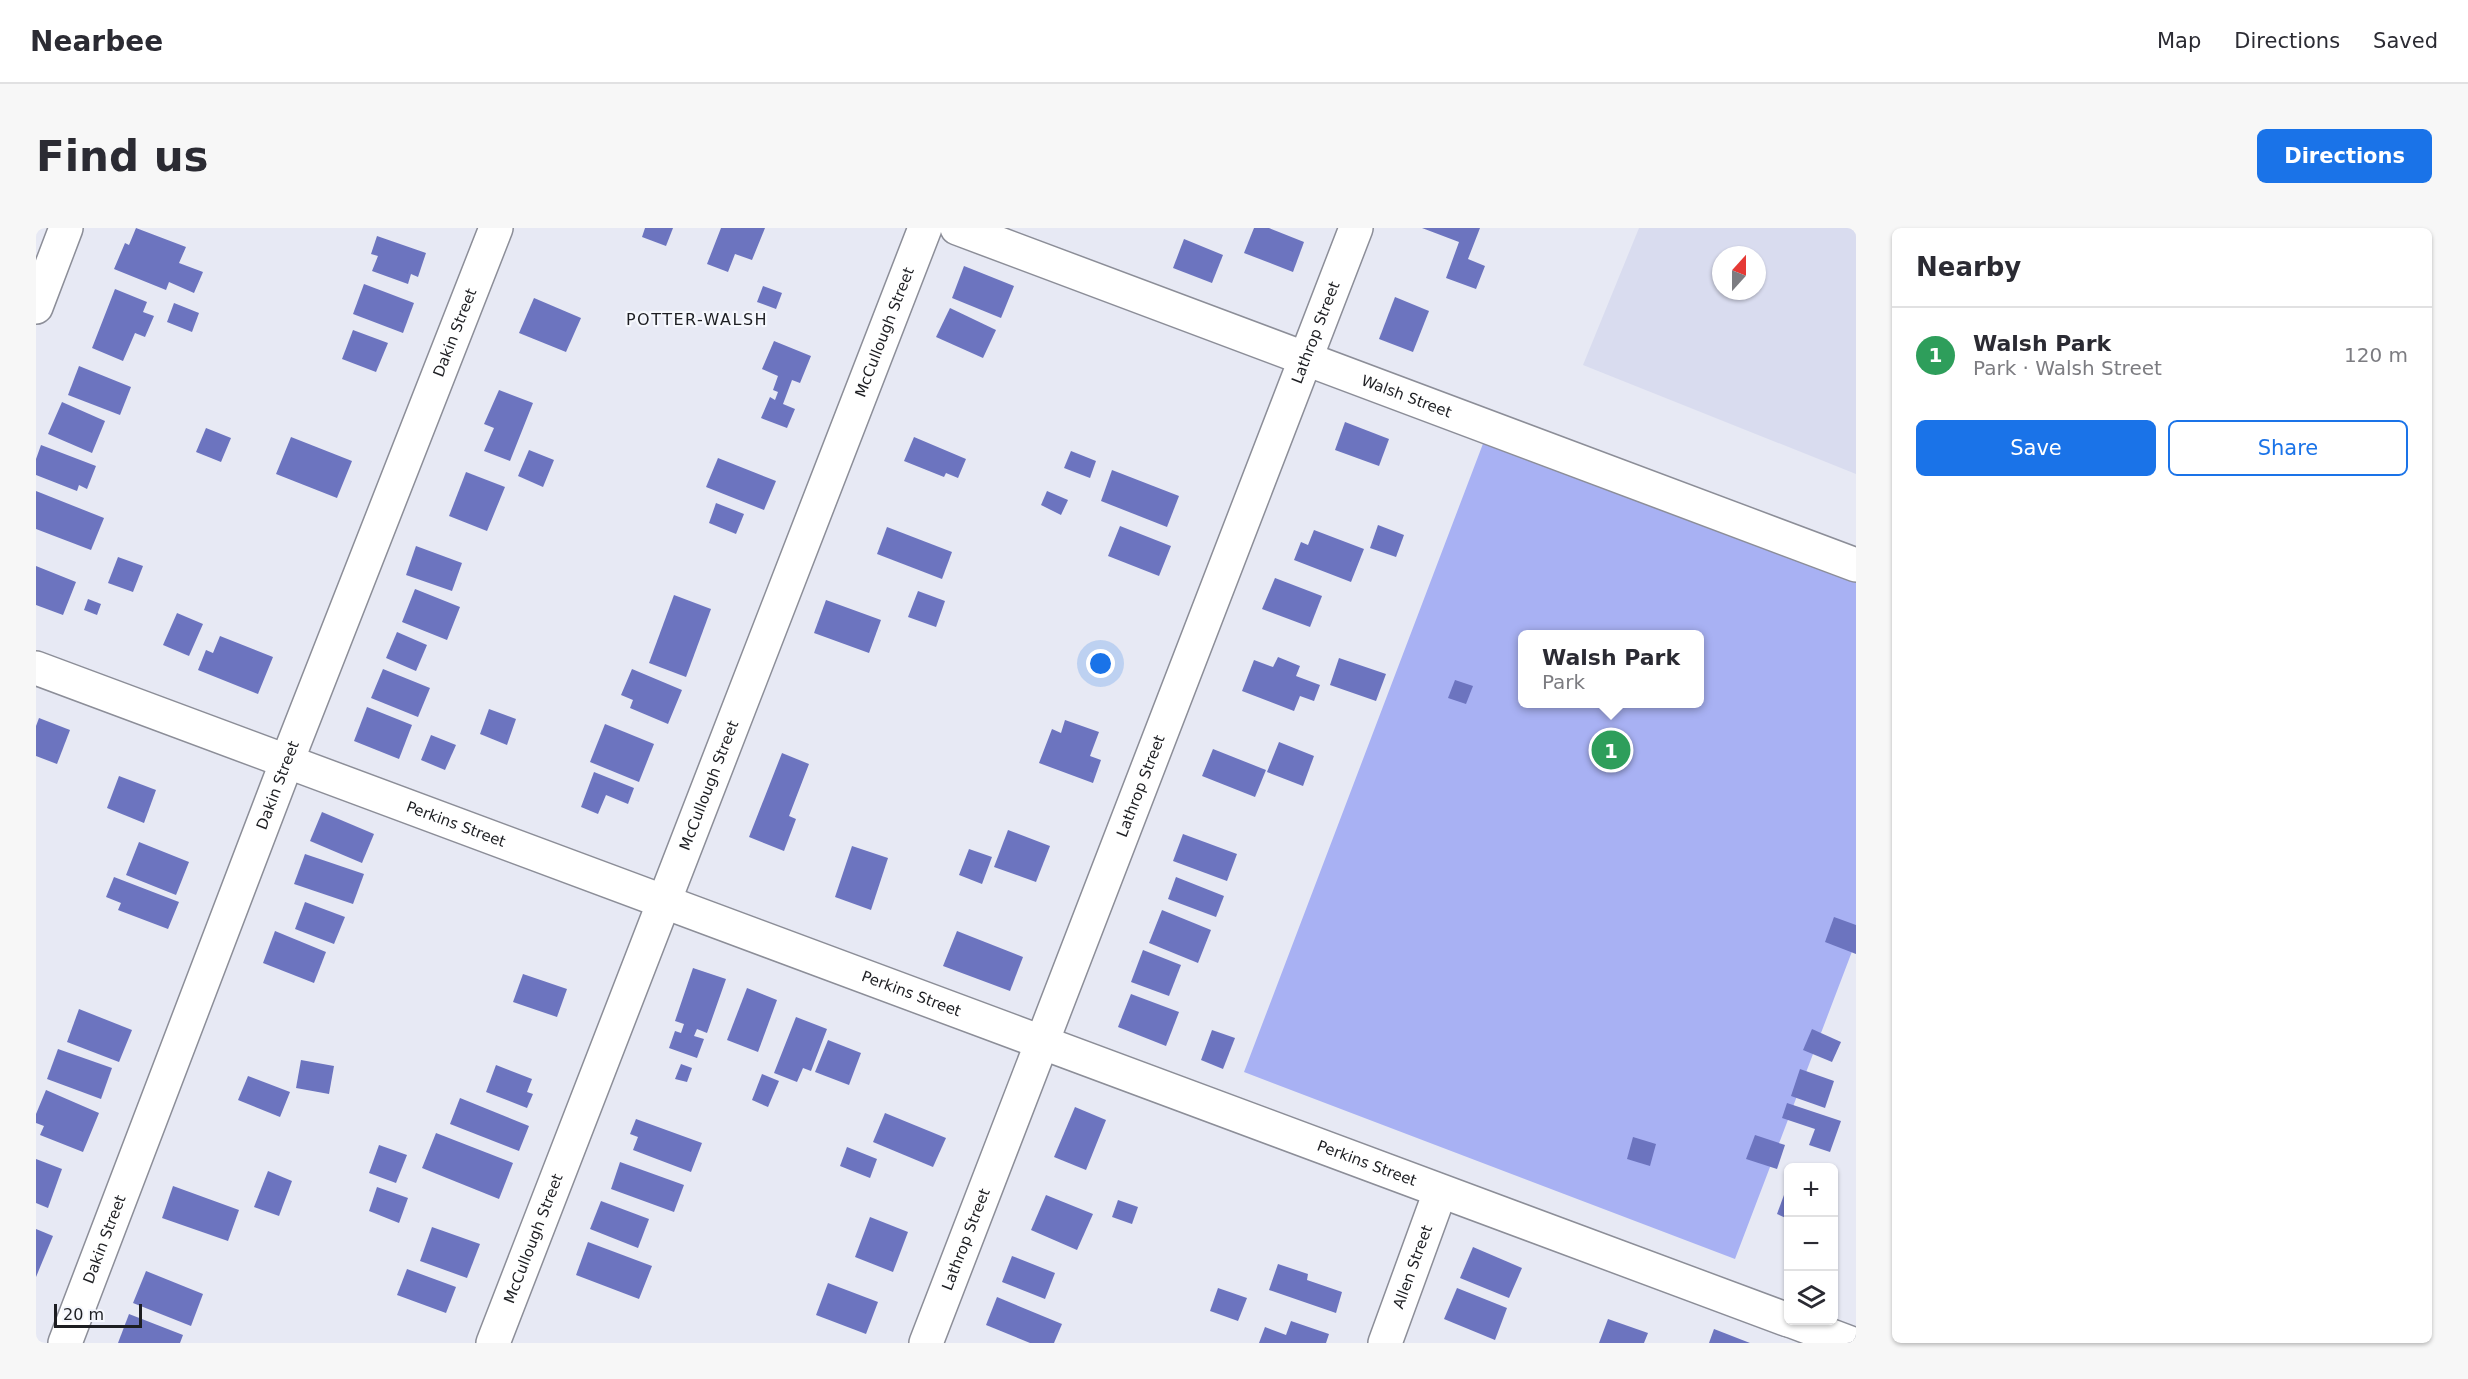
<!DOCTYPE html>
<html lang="en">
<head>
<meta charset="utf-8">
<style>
	body { margin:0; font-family:"DejaVu Sans",sans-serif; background:#f7f7f7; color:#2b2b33 }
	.controls { position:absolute; right:18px; bottom:18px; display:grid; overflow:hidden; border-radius:9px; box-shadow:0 2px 4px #0004 }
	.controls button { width:54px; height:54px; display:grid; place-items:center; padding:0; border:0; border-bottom:2px solid #e1e1e2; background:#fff; color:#2b2b33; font:30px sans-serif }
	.compass { position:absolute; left:1676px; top:18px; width:54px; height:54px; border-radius:50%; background:#fff; box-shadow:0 2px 4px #0004; rotate:21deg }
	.scale { position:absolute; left:18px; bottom:15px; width:88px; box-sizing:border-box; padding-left:6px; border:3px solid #1d1e22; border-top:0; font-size:16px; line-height:21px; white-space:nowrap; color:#1d1e22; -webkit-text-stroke:4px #f5f7fd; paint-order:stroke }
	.you { position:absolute; left:1065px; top:436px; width:21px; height:21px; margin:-15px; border:4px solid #fff; border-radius:50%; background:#1a73e8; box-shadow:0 0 0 9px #1a73e833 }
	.badge { display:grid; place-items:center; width:39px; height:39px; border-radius:50%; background:#1a73e8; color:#fff; font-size:20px; font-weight:700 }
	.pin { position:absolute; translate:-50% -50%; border:3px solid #fff; box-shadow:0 2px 6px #0006 }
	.popup { position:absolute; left:1482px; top:402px; width:186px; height:78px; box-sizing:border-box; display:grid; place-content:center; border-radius:9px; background:#fff; filter:drop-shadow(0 2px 4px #0005); font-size:20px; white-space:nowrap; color:#7c7c81 }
	.popup b { font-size:22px; color:#2b2b33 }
	.popup::after { content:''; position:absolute; left:50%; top:100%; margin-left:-12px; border:12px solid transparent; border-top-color:#fff }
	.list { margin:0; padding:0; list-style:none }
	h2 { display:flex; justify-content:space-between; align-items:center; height:78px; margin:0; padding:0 24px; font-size:26px }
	h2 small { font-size:20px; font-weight:400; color:#7c7c81 }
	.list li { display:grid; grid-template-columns:39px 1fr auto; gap:18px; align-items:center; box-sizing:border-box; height:96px; padding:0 24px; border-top:2px solid #e1e1e2 }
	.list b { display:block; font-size:22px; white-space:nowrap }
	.list p { margin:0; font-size:20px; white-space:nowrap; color:#7c7c81 }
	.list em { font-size:20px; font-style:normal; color:#7c7c81 }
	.actions { display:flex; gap:12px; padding:18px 24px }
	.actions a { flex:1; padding:14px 0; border:2px solid #1a73e8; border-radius:9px; text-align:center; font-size:21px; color:#1a73e8 }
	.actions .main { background:#1a73e8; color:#fff }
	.icon { flex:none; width:33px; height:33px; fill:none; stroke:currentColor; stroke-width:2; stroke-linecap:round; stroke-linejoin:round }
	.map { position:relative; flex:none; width:1820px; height:1115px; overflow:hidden; border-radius:9px }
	header { display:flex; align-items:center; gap:36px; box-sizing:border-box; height:84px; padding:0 30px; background:#fff; border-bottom:2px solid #e1e1e2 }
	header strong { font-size:28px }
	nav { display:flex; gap:33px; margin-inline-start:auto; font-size:21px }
	.intro { display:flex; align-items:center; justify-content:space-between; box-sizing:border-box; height:144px; padding:0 36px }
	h1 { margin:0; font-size:42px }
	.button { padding:15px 27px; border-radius:9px; background:#1a73e8; color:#fff; font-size:21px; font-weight:700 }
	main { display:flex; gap:36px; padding:0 36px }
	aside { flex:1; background:#fff; border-radius:9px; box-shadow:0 2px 4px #0004 }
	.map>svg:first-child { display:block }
</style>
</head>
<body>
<header>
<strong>Nearbee</strong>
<nav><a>Map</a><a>Directions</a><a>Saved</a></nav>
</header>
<div class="intro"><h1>Find us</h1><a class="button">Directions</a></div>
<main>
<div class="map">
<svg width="1820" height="1115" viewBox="0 0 1820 1115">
	<rect width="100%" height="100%" fill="#e7e9f4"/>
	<path fill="#d9dcef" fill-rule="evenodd" d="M1603 0H1820V246L1547 137ZM1685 27H1721V63H1685Z"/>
	<path fill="#a8b1f3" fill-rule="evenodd" d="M1456 192 1820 331V713L1699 1031 1208 844ZM1486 406H1664V476H1486Z"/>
	<g fill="#6c74bf">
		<path d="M100 0 150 19 143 35 167 44 158 65 133 54 130 62 78 41 89 15 93 17Z"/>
		<path d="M609 0H637L630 18 606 9Z"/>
		<path d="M685 0H729L716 32 699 26 692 44 671 36Z"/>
		<path d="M1218 0H1233L1268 14 1257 44 1208 25Z"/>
		<path d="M1386 0H1444L1432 31 1449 38 1440 61 1410 50 1423 14Z"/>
		<path d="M341 8 390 25 382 49 375 46 372 56 336 43 342 28 335 26Z"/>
		<path d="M1148 11 1187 27 1176 55 1137 40Z"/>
		<path d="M928 38 978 58 965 90 916 70Z"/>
		<path d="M328 56 378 75 367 105 317 86Z"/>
		<path d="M727 58 746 65 740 81 721 74Z"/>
		<path d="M79 61 111 74 107 84 118 88 109 109 99 105 87 133 56 120Z"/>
		<path d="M1359 69 1393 83 1377 124 1343 111Z"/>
		<path d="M498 70 545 90 530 124 483 105Z"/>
		<path d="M138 75 163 85 156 104 131 94Z"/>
		<path d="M914 80 960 102 947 130 900 109Z"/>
		<path d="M317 102 352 115 340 144 306 131Z"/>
		<path d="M738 113 775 128 764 155 756 152 747 176 759 181 751 200 725 190 734 169 739 172 742 164 737 162 742 148 726 141Z"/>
		<path d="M43 138 95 159 84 187 32 167Z"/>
		<path d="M463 162 497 175 474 233 448 223 458 200 448 196Z"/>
		<path d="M26 174 69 193 56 225 12 206Z"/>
		<path d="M1309 194 1353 211 1343 238 1299 222Z"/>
		<path d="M170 200 195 210 185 234 160 224Z"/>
		<path d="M255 209 316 233 301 270 240 246Z"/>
		<path d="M878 209 930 231 922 250 910 245 908 249 868 233Z"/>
		<path d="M5 217 60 238 51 261 43 257 41 263 0 247V231Z"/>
		<path d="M493 222 518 232 507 259 482 248Z"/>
		<path d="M1035 223 1060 233 1054 250 1028 240Z"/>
		<path d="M682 230 740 253 728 282 670 259Z"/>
		<path d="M1076 242 1143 268 1131 299 1065 273Z"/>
		<path d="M430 244 469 259 451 303 413 288Z"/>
		<path d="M0 263 68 290 55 322 0 301Z"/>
		<path d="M1011 263 1032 272 1025 287 1005 277Z"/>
		<path d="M680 275 708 286 700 306 673 295Z"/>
		<path d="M1342 297 1368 307 1360 329 1334 320Z"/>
		<path d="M1084 298 1135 318 1123 348 1072 328Z"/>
		<path d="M851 299 916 324 906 351 841 326Z"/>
		<path d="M1278 302 1328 321 1315 354 1258 332 1265 314 1272 317Z"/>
		<path d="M380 318 426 335 416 363 370 347Z"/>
		<path d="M82 329 107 338 97 364 72 355Z"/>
		<path d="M0 338 40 354 27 387 0 377Z"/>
		<path d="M1239 350 1286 368 1274 399 1226 381Z"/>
		<path d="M379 361 424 379 411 412 366 394Z"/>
		<path d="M882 363 909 373 900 399 872 389Z"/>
		<path d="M638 367 675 381 650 449 613 435Z"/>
		<path d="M52 371 65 376 61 387 48 382Z"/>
		<path d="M790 372 845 392 833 425 778 405Z"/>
		<path d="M141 385 167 396 153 428 127 417Z"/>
		<path d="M361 404 391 417 380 443 350 430Z"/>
		<path d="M184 408 237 429 222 466 162 442 170 422 177 425Z"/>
		<path d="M1242 429 1264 438 1260 448 1284 457 1278 473 1264 468 1258 483 1206 463 1218 432 1237 439Z"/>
		<path d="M1303 430 1350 446 1340 473 1294 457Z"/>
		<path d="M347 441 394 460 382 489 335 470Z"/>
		<path d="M596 441 646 462 632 496 594 480 597 472 585 467Z"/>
		<path d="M1419 452 1437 458 1430 476 1412 470Z"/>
		<path d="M331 479 376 497 363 531 318 513Z"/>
		<path d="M453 481 480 491 471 517 444 506Z"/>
		<path d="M3 490 34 502 21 536 0 528V498Z"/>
		<path d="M1029 492 1063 504 1054 528 1065 532 1057 555 1003 535 1016 501 1025 505Z"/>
		<path d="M569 496 618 516 603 554 554 534Z"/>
		<path d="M395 507 420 517 409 542 385 532Z"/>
		<path d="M1243 514 1278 528 1267 558 1231 544Z"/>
		<path d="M1177 521 1230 542 1219 569 1166 548Z"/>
		<path d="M746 525 773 536 753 588 760 591 748 623 713 609Z"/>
		<path d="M558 544 598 560 592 576 570 567 562 586 545 579Z"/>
		<path d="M83 548 120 562 108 595 71 580Z"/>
		<path d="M286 584 338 606 326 635 274 613Z"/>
		<path d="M972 602 1014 618 1000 654 958 639Z"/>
		<path d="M1147 606 1201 626 1191 653 1137 633Z"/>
		<path d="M103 614 153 634 140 667 90 647Z"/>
		<path d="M816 618 852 630 835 682 799 669Z"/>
		<path d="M933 621 956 629 946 656 923 647Z"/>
		<path d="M269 626 328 646 317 676 258 656Z"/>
		<path d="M78 649 143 674 132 701 82 682 85 675 70 669Z"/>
		<path d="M1140 649 1188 668 1180 689 1132 671Z"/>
		<path d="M269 674 309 689 298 716 259 701Z"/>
		<path d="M1126 682 1175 702 1162 735 1113 715Z"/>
		<path d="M1798 689 1820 697V726L1789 714Z"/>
		<path d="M239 703 290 724 278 755 227 735Z"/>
		<path d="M921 703 987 729 974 763 907 738Z"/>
		<path d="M1107 722 1145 737 1133 768 1095 754Z"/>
		<path d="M657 740 690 751 671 805 661 801 658 808 668 811 661 830 633 820 639 803 645 805 648 796 639 793Z"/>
		<path d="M487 746 531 761 521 789 477 774Z"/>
		<path d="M711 760 741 772 722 824 691 812Z"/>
		<path d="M1095 766 1143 784 1130 818 1082 799Z"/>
		<path d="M43 781 96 802 83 834 31 814Z"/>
		<path d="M760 789 791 801 775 843 767 840 761 854 738 845Z"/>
		<path d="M1776 801 1805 814 1796 834 1767 822Z"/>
		<path d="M1176 802 1199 810 1187 841 1165 832Z"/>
		<path d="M792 812 825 825 813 857 779 844Z"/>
		<path d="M22 821 76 840 65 871 11 851Z"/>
		<path d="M265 832 298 838 293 866 260 860Z"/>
		<path d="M645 836 656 840 651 854 639 851Z"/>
		<path d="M460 837 496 851 491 864 497 866 491 880 450 864Z"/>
		<path d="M1764 841 1798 853 1789 880 1755 868Z"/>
		<path d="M726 846 743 853 732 879 716 872Z"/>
		<path d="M212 848 254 864 244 889 202 872Z"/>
		<path d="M10 862 63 885 47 924 4 907 8 898 0 895V886Z"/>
		<path d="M424 870 493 898 483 923 414 896Z"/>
		<path d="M1751 875 1805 893 1794 924 1773 917 1779 901 1746 890Z"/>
		<path d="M1039 879 1070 892 1050 942 1018 929Z"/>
		<path d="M849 885 910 910 897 939 837 914Z"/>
		<path d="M600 891 666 915 655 944 597 922 602 909 594 906Z"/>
		<path d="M400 905 477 935 463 971 386 940Z"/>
		<path d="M1719 907 1749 917 1741 941 1710 931Z"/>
		<path d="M1597 909 1620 916 1614 938 1591 931Z"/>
		<path d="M343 917 371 927 360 955 333 945Z"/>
		<path d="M811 919 841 931 834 950 804 938Z"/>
		<path d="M0 931 26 941 12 980 0 975Z"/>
		<path d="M584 934 648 957 638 984 575 961Z"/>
		<path d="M232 943 256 953 243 988 218 979Z"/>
		<path d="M1752 956V991L1741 986Z"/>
		<path d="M137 958 203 982 192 1013 126 990Z"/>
		<path d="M341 959 372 970 363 995 333 983Z"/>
		<path d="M1010 967 1057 986 1041 1022 995 1002Z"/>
		<path d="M1082 972 1102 979 1096 996 1076 989Z"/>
		<path d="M565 973 613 991 602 1020 554 1001Z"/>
		<path d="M834 989 872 1004 857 1044 819 1029Z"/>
		<path d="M396 999 444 1016 431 1050 384 1033Z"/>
		<path d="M0 1001 17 1008 0 1049Z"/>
		<path d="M552 1014 616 1038 603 1071 540 1047Z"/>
		<path d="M1437 1019 1486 1040 1473 1070 1424 1050Z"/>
		<path d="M976 1028 1019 1045 1009 1071 966 1054Z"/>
		<path d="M1242 1036 1272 1046 1271 1052 1306 1064 1300 1085 1233 1062Z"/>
		<path d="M371 1041 420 1059 410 1085 361 1067Z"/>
		<path d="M110 1043 167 1066 155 1098 97 1075Z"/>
		<path d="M792 1055 842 1074 830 1106 780 1087Z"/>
		<path d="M1182 1060 1211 1070 1202 1093 1174 1083Z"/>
		<path d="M1421 1060 1471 1080 1459 1112 1408 1091Z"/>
		<path d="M961 1069 1026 1096 1018 1115H994L950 1097Z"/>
		<path d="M93 1086 147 1107 144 1115H82Z"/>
		<path d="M1572 1091 1612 1105 1608 1115H1563Z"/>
		<path d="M1255 1093 1293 1106 1290 1115H1223L1229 1099 1250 1107Z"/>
		<path d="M1678 1101 1714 1115H1673Z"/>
	</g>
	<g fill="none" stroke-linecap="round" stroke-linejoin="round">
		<defs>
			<g id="minor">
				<path id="s1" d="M921 0 1820 337"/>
				<path d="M0 79 30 0"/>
				<path id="s2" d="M0 440 1752 1092"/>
				<path d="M1753 1092 1814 1115"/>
				<path id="s3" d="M29 1115 251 533 460 0"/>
				<path id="s4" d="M457 1115 889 0"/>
				<path id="s5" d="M890 1115 1320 0"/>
				<path id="s6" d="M1349 1115 1404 964"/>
			</g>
		</defs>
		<use href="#minor" stroke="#8c8e98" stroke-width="36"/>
		<use href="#minor" stroke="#fff" stroke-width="33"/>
	</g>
	<g text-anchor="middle" stroke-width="4.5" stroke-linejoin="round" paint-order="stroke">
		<g font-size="15" fill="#1d1e22" stroke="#f5f7fd">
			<text dy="5" stroke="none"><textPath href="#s3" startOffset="1083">Dakin Street</textPath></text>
			<text dy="5" stroke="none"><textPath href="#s4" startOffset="1084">McCullough Street</textPath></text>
			<text dy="5" stroke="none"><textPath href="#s5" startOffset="1083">Lathrop Street</textPath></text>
			<text dy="5" stroke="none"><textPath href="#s1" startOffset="480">Walsh Street</textPath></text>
			<text dy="5" stroke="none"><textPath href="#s3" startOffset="597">Dakin Street</textPath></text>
			<text dy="5" stroke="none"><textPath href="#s4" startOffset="598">McCullough Street</textPath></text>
			<text dy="5" stroke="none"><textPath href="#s5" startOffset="597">Lathrop Street</textPath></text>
			<text dy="5" stroke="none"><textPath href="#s2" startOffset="448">Perkins Street</textPath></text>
			<text dy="5" stroke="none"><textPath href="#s2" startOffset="934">Perkins Street</textPath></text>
			<text dy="5" stroke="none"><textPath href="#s2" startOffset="1420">Perkins Street</textPath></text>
			<text dy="5" stroke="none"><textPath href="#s3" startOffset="111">Dakin Street</textPath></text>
			<text dy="5" stroke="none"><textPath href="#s4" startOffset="112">McCullough Street</textPath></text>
			<text dy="5" stroke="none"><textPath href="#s5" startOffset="111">Lathrop Street</textPath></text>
			<text dy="5" stroke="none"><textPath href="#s6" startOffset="81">Allen Street</textPath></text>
		</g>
		<g font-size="16" letter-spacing="1.5" fill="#1d1e22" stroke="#f5f7fd">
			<text x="661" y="97">POTTER-WALSH</text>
		</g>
	</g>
</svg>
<div class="controls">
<button>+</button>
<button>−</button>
<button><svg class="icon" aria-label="layers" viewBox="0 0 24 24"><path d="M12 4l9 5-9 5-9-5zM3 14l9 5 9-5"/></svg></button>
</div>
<svg class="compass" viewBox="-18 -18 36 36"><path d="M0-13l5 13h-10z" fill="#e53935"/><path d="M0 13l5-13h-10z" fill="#7c7c81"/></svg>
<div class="scale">20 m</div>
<div class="you"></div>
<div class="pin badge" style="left:1575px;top:522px;background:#2e9e5b">1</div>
<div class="popup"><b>Walsh Park</b>Park</div>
</div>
<aside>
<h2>Nearby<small></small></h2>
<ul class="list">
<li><span class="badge" style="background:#2e9e5b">1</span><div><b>Walsh Park</b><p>Park · Walsh Street</p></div><em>120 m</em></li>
</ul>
<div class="actions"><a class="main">Save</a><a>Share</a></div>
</aside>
</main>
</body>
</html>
